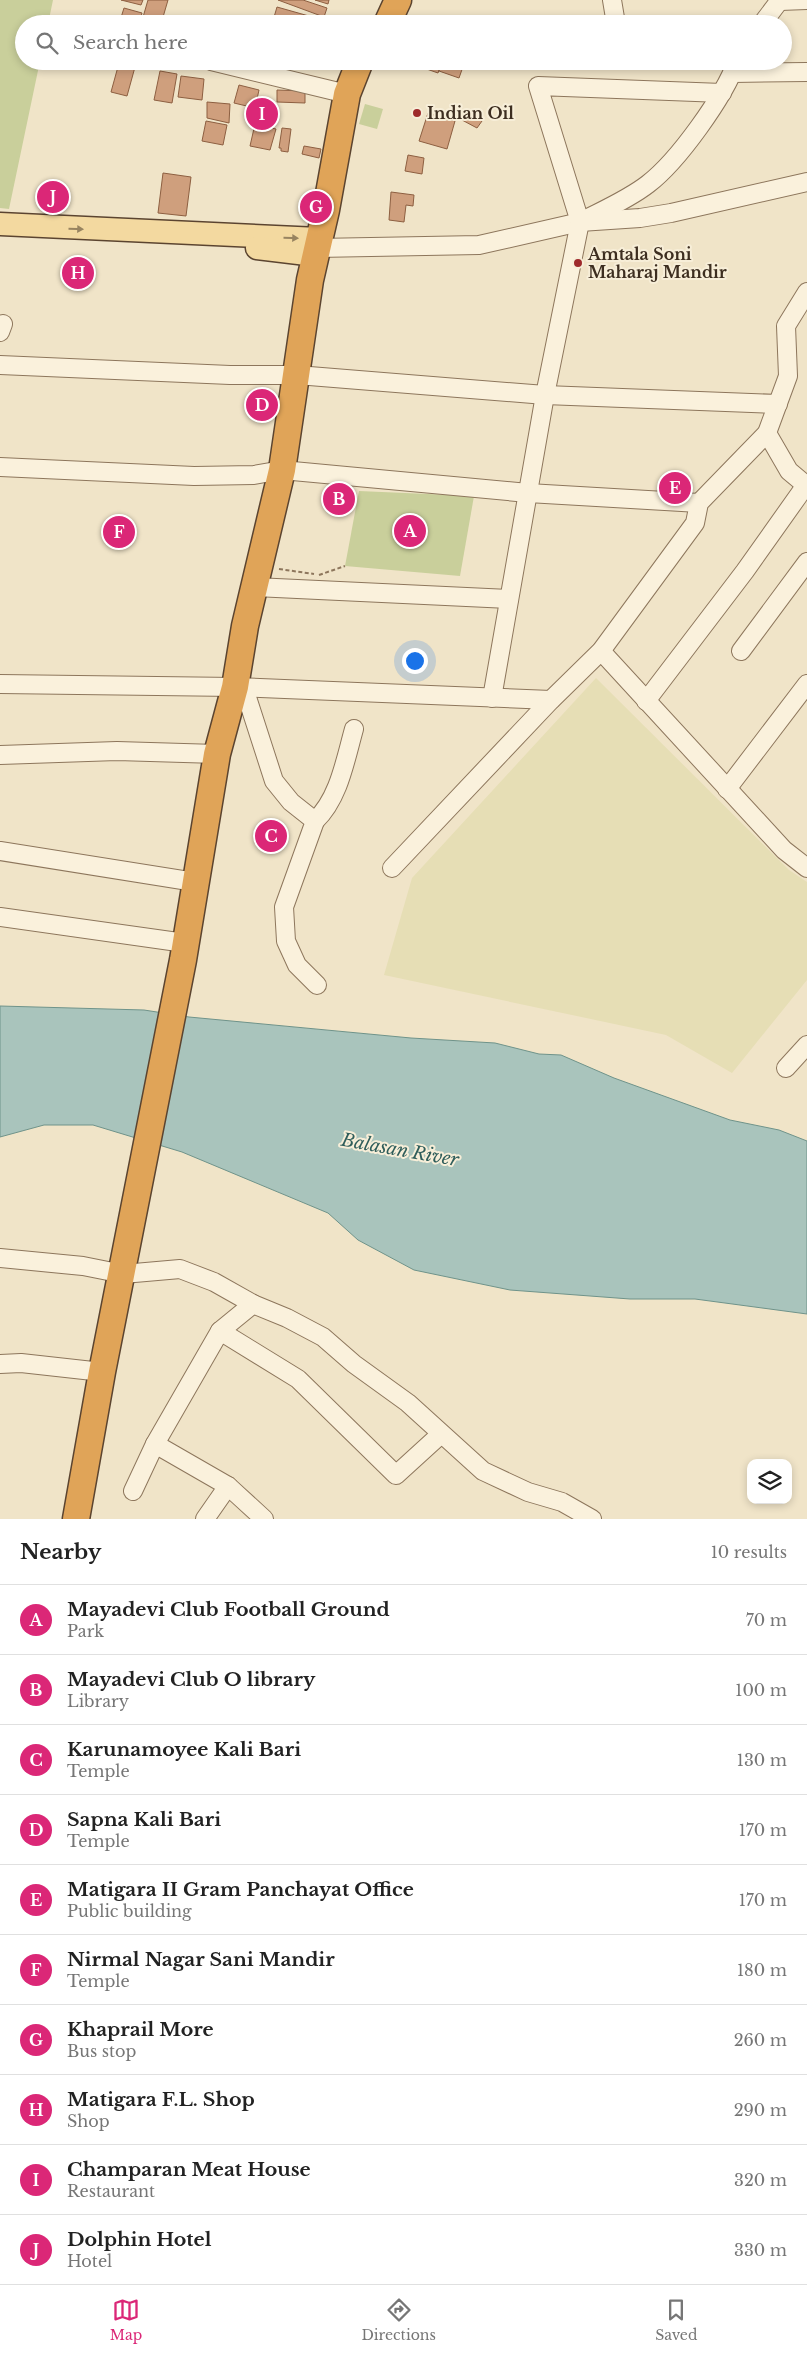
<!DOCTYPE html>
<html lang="en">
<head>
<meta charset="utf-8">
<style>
	body { margin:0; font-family:"Libre Baskerville",serif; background:#f2f2f2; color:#222 }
	.controls { position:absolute; right:15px; bottom:15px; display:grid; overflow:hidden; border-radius:10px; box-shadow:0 2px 8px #0003 }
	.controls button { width:45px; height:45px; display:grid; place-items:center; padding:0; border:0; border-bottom:1px solid #e0e0e0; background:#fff; color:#222; font:25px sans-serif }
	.you { position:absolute; left:414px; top:660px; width:18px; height:18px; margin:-12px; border:4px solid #fff; border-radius:50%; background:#1a73e8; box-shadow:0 0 0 8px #1a73e833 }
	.badge { display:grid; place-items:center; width:32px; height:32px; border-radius:50%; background:#db2777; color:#fff; font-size:16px; font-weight:700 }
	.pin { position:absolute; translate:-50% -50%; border:2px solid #fff; box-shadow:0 1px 5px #0006 }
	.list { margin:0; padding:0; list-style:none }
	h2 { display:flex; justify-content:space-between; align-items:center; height:65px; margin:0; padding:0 20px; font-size:21px }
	h2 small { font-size:16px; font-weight:400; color:#767676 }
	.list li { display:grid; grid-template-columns:32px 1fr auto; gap:15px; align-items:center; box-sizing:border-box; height:70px; padding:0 20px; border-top:1px solid #e0e0e0 }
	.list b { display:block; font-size:19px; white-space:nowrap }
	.list p { margin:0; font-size:16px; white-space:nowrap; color:#767676 }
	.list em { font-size:16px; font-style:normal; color:#767676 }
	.icon { flex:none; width:28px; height:28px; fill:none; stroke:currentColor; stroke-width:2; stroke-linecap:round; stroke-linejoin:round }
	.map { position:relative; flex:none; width:807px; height:1519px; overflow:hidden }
	.search { position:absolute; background:#fff; box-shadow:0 2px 8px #0003; left:15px; right:15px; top:15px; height:55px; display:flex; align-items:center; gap:12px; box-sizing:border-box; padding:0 18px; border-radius:28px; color:#767676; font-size:19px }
	.sheet { height:765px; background:#fff }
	nav { display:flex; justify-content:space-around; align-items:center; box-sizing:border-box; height:70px; border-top:1px solid #e0e0e0; background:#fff; font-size:14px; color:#767676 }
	nav a { display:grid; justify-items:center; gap:2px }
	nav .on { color:#db2777 }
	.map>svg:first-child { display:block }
</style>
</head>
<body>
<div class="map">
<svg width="807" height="1519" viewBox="0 0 807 1519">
	<rect width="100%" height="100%" fill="#f0e4c8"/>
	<path fill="#e6deb5" d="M596 678 789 870 807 882V980L732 1073 666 1035 384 975 412 878Z"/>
	<g fill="#c9cf9b">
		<path d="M0 0H53L48 24H24V61H40L9 209 0 208Z"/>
		<path d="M365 104 383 109 377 129 359 124Z"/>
		<path d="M359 491 474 496 460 576 345 566Z"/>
	</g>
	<path fill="#a9c4bc" stroke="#6f938a" d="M0 1006 144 1010 189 1017 411 1038 495 1043 539 1054 561 1055 614 1078 730 1120 779 1130 807 1141V1314L695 1299H630L510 1290 414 1270 358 1240 328 1213 182 1152 93 1125H44L0 1137Z"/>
	<g fill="#cf9f7d" stroke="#8d5f41">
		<path d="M121 0H143L141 5Z"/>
		<path d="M148 0H168L161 24H141Z"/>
		<path d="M278 0H303L327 8 324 17Z"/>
		<path d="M315 0H329L328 4Z"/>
		<path d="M277 7 323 20 322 24H272Z"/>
		<path d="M124 8 142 13 139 24H119Z"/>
		<path d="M424 61H442L438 73 421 67Z"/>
		<path d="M443 61H465L459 78 439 71Z"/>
		<path d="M119 63 135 67 127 96 111 92Z"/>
		<path d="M160 71 177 74 172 103 154 100Z"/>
		<path d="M181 76 204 79 202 100 178 97Z"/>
		<path d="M239 85 259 90 255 108 234 103Z"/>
		<path d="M277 90 305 91V103L277 102Z"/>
		<path d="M207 102 230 104 229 123 207 118Z"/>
		<path d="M468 109 482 121 477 128 462 120Z"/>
		<path d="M428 113 455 121 447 149 419 141Z"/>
		<path d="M206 121 227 125 223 145 202 141Z"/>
		<path d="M255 124 276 129 270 150 250 146Z"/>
		<path d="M282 128 291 129 288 152 281 151V148H279Z"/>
		<path d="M304 146 321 149 319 158 302 154Z"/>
		<path d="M408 155 424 158 422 174 405 171Z"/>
		<path d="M163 173 191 177 186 216 158 213Z"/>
		<path d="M391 192 414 195 413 206 406 205 404 222 389 220Z"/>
	</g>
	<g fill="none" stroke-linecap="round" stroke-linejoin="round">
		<defs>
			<g id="minor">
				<path d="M612 0 616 24"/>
				<path d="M780 1 807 0"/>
				<path d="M762 24 780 0"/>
				<path d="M211 61 347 94"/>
				<path d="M733 73 807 72"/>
				<path d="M588 218C608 208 630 198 648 184 678 161 724 97 737 61"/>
				<path d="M317 248 479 245 580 222 640 218 671 213 807 182"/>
				<path d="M0 332 3 324"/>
				<path d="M0 365 230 375H297L545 395 778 404"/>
				<path d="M767 433 789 471 807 486"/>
				<path d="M0 467 194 476 254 475 282 470 528 493 699 503"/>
				<path d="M255 587 509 599"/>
				<path d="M601 651 784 850 807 868"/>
				<path d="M741 651 807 562"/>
				<path d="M0 684 235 687 551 700"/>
				<path d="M244 688 274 781 291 802 315 821 284 907 286 941 297 965 317 985"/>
				<path d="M492 698 545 395 580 222 538 86 722 93"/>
				<path d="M646 701 745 571 806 485"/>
				<path d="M0 755 117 751 217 754"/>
				<path d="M727 789 807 684"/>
				<path d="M315 821C339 798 345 761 354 729"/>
				<path d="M0 851 195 882"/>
				<path d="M392 868 551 700 601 651 695 523 699 503 767 433 788 376 786 326 807 292"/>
				<path d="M0 917 185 943"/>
				<path d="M786 1068 807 1045"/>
				<path d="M0 1258 83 1266 123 1274 180 1269 214 1282 253 1304 287 1318 323 1337 354 1364 408 1403 483 1471 528 1492 562 1502 592 1519"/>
				<path d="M220 1331 298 1379 396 1475 441 1434"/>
				<path d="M0 1364 21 1363 102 1372"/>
				<path d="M155 1444 228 1486 264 1519"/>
				<path d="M133 1491 155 1444 220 1331 253 1304"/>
				<path d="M205 1519 228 1486"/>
			</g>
			<g id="major">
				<path d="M0 224 319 239"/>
				<path d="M257 248 315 255"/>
			</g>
			<g id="highway">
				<path d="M387 24 398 0"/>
				<path d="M76 1519 102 1372 183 960 217 754 235 687 245 626 282 470 310 280 326 210 347 94 360 61"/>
			</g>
		</defs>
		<use href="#minor" stroke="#8d765c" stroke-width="20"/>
		<use href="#major" stroke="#5b4430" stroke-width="25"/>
		<use href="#highway" stroke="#5b4430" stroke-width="29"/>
		<g stroke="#8d765c" stroke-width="2" stroke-dasharray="4 2.5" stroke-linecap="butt">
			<path d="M279 569 314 574"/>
			<path d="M319 575 345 566"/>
		</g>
		<use href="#minor" stroke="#faf1dc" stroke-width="18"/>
		<use href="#major" stroke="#f3d9a0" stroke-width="22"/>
		<use href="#highway" stroke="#e0a458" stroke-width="26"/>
	</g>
	<defs><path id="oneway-solid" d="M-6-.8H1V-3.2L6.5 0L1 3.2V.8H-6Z" transform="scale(1.25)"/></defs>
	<g fill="#988460">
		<use href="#oneway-solid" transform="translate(76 229) rotate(2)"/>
		<use href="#oneway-solid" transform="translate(291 238) rotate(2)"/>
	</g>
	<g fill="#9e2a2b" stroke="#f7eed8" stroke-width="2">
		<circle cx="417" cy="113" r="5"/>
		<circle cx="578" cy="263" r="5"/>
	</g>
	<g text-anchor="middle" stroke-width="4" stroke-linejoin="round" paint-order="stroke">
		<g font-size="16" font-weight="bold" fill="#3d2e20" stroke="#f7eed8" text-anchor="start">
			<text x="427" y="119">Indian Oil</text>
			<text x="588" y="260">Amtala Soni<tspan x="588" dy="18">Maharaj Mandir</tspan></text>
		</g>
		<g font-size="18" font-style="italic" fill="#2f5d5a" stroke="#f7eed8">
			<text transform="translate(400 1150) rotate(10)" y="6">Balasan River</text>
		</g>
	</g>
</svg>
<div class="controls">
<button><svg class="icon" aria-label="layers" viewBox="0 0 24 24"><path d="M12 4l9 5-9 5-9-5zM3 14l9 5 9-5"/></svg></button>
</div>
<div class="you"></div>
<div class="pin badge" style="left:410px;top:531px">A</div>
<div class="pin badge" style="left:339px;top:499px">B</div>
<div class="pin badge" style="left:271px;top:836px">C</div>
<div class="pin badge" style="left:262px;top:405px">D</div>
<div class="pin badge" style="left:675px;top:488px">E</div>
<div class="pin badge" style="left:119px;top:532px">F</div>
<div class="pin badge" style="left:316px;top:207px">G</div>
<div class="pin badge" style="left:78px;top:273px">H</div>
<div class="pin badge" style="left:262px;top:114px">I</div>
<div class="pin badge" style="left:53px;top:197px">J</div>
<div class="search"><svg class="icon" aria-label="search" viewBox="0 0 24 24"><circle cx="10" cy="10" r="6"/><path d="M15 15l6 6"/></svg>Search here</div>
</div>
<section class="sheet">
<h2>Nearby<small>10 results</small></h2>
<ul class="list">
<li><span class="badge">A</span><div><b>Mayadevi Club Football Ground</b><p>Park</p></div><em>70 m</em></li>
<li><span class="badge">B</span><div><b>Mayadevi Club O library</b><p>Library</p></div><em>100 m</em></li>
<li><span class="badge">C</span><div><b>Karunamoyee Kali Bari</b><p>Temple</p></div><em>130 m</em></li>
<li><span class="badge">D</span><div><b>Sapna Kali Bari</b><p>Temple</p></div><em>170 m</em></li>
<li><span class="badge">E</span><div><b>Matigara II Gram Panchayat Office</b><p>Public building</p></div><em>170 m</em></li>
<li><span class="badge">F</span><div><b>Nirmal Nagar Sani Mandir</b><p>Temple</p></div><em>180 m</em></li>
<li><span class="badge">G</span><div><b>Khaprail More</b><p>Bus stop</p></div><em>260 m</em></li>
<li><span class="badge">H</span><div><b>Matigara F.L. Shop</b><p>Shop</p></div><em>290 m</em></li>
<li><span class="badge">I</span><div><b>Champaran Meat House</b><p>Restaurant</p></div><em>320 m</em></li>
<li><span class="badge">J</span><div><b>Dolphin Hotel</b><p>Hotel</p></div><em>330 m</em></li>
</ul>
</section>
<nav>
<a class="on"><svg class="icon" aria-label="map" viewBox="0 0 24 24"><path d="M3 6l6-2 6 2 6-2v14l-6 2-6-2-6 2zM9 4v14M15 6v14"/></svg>Map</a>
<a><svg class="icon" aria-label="directions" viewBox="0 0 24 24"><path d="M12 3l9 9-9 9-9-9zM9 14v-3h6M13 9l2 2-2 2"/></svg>Directions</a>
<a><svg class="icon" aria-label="saved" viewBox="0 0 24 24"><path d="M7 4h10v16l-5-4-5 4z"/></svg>Saved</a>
</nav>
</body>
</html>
